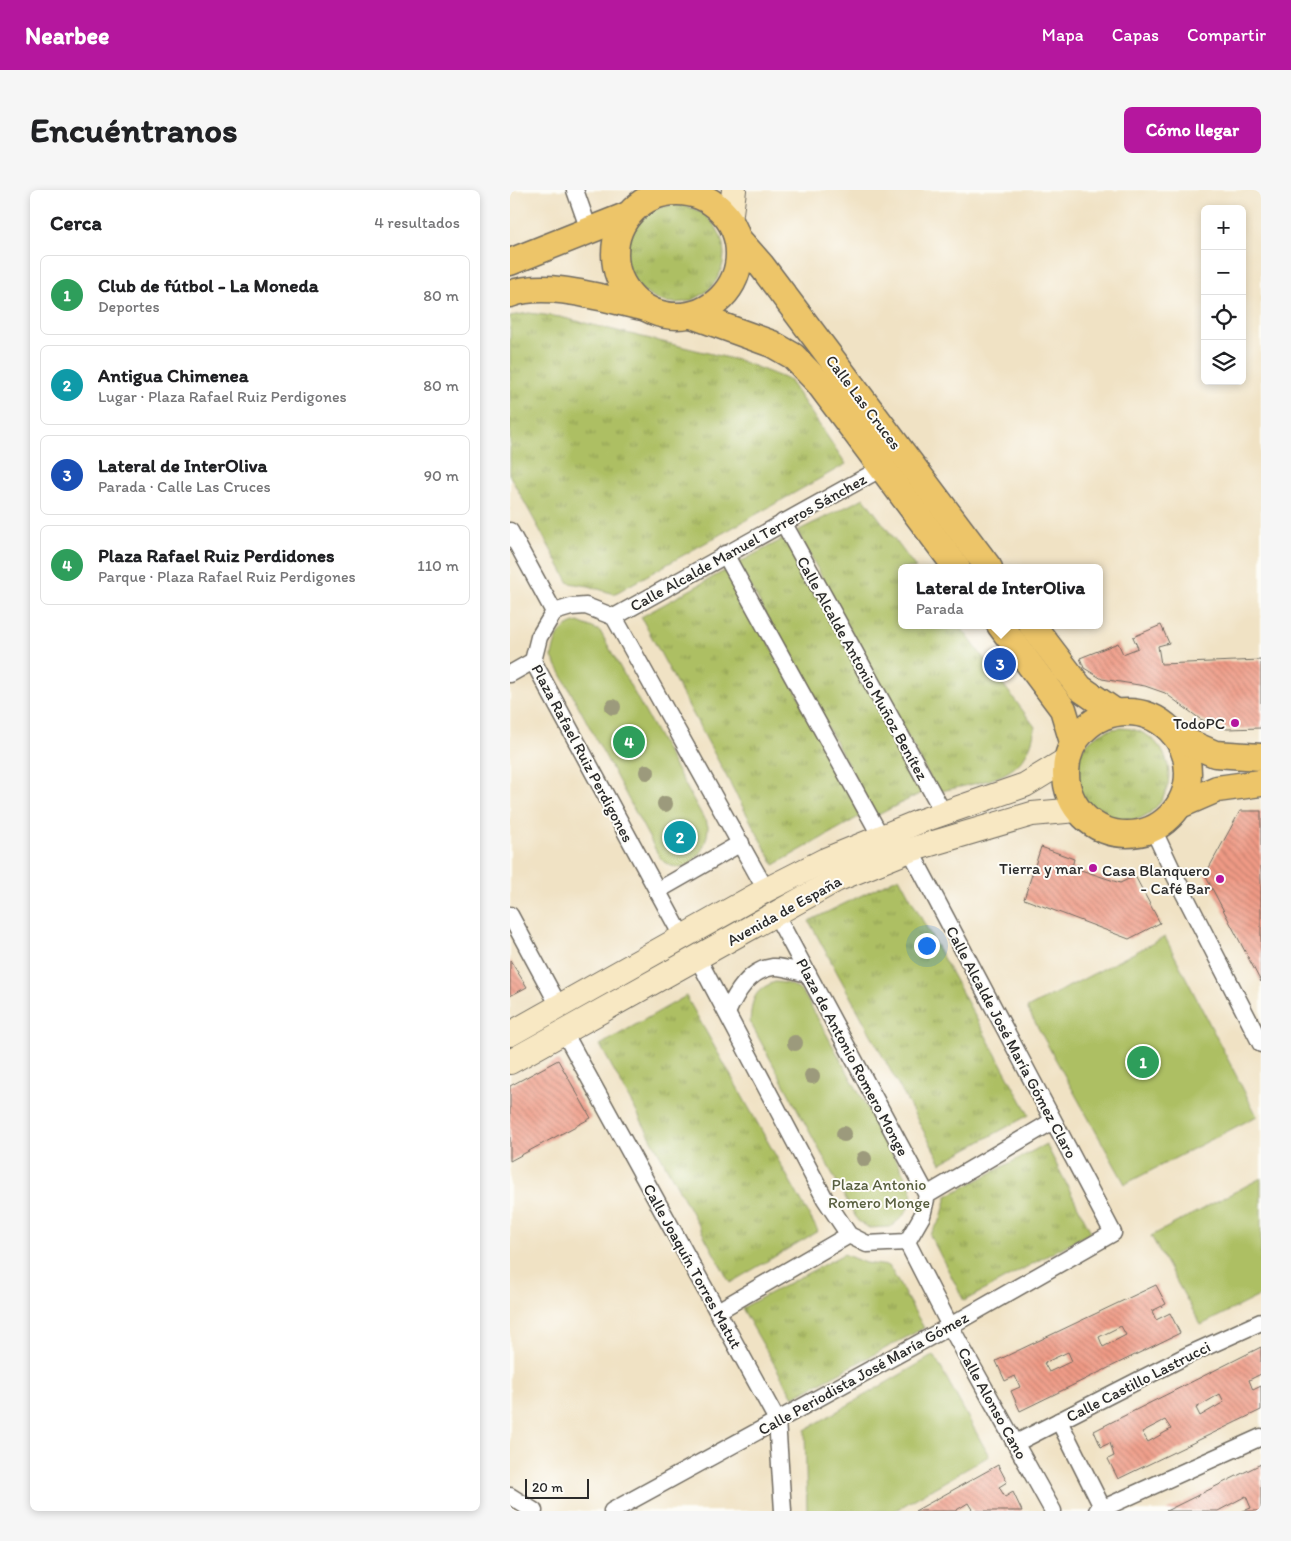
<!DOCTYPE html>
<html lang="es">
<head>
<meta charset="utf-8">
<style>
	body { margin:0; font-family:Itim,sans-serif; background:#f6f6f6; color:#202124 }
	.controls { position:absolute; right:15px; top:15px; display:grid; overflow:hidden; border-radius:8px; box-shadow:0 2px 8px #0003 }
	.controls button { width:45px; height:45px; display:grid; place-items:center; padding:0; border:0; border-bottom:1px solid #e0e0e0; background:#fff; color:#202124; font:25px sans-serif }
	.scale { position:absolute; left:15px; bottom:12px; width:64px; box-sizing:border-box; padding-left:5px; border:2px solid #2b2b2b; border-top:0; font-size:14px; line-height:18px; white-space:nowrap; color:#2b2b2b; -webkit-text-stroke:4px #fdfcf7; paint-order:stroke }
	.you { position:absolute; left:416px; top:755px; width:18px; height:18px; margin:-12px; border:4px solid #fff; border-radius:50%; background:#1a73e8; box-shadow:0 0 0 8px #1a73e833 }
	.badge { display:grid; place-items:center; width:32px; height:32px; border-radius:50%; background:#b5179e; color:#fff; font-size:16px; font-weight:700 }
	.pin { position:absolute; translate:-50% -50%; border:2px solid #fff; box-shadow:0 1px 5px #0006 }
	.popup { position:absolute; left:388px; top:374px; width:205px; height:65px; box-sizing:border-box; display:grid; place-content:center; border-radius:8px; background:#fff; filter:drop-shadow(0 1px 4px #0005); font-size:16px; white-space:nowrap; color:#757577 }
	.popup b { font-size:19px; color:#202124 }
	.popup::after { content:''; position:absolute; left:50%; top:100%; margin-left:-10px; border:10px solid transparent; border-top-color:#fff }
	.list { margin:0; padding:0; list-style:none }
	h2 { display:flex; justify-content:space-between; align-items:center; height:65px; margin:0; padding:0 20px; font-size:21px }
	h2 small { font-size:16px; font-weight:400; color:#757577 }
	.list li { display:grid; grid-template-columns:32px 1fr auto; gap:15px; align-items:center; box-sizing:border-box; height:80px; margin:0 10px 10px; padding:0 10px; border:1px solid #e0e0e0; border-radius:8px }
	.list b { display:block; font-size:19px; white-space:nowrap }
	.list p { margin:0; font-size:16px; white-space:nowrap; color:#757577 }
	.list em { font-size:16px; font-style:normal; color:#757577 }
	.icon { flex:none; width:28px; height:28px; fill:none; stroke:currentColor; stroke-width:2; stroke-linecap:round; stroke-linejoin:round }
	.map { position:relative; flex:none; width:751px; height:1321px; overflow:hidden; border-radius:8px }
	header { display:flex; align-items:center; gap:30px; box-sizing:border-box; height:70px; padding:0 25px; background:#b5179e; color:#fff }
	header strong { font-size:24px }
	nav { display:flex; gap:28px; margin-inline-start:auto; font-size:18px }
	.intro { display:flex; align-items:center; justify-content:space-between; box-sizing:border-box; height:120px; padding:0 30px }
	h1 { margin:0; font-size:35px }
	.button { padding:12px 22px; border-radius:8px; background:#b5179e; color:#fff; font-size:18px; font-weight:700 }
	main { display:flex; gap:30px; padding:0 30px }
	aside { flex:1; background:#fff; border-radius:8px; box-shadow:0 2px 8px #0003 }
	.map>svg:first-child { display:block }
</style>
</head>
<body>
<header>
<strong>Nearbee</strong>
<nav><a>Mapa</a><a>Capas</a><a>Compartir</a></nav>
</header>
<div class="intro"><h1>Encuéntranos</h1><a class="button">Cómo llegar</a></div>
<main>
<aside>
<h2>Cerca<small>4 resultados</small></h2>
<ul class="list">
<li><span class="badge" style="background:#2e9e5b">1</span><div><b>Club de fútbol - La Moneda</b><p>Deportes</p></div><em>80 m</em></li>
<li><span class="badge" style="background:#0f9aa8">2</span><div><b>Antigua Chimenea</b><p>Lugar · Plaza Rafael Ruiz Perdigones</p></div><em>80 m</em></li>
<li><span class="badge" style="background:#1a4fb4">3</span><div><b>Lateral de InterOliva</b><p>Parada · Calle Las Cruces</p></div><em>90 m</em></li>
<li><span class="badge" style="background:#2e9e5b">4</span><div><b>Plaza Rafael Ruiz Perdidones</b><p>Parque · Plaza Rafael Ruiz Perdigones</p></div><em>110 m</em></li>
</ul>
</aside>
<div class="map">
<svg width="751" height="1321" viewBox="0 0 751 1321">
	<defs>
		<pattern id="grass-tufts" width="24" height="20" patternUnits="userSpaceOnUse" patternTransform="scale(1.25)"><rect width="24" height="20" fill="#adbf63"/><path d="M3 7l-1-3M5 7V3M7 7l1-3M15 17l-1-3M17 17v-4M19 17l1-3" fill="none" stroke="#8d9b52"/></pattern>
		<pattern id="building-back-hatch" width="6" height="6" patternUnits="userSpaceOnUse" patternTransform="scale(1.25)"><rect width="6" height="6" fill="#ef9a85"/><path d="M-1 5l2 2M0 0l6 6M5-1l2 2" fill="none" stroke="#c27e6d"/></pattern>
	</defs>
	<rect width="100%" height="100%" fill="#fdfcf7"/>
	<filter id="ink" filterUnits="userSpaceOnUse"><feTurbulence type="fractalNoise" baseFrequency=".02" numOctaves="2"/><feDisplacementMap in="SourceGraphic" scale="10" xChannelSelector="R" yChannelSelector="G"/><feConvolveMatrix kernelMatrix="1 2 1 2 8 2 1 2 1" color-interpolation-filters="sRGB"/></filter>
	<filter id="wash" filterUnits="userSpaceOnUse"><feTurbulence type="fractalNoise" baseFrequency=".0096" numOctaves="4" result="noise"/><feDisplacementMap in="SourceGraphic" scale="20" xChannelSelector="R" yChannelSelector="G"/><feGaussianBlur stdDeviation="1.12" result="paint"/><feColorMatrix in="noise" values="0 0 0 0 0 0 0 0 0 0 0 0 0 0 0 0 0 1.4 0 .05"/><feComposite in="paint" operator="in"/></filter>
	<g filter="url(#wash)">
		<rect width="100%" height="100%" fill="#f0e2c4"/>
		<g fill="url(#grass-tufts)" stroke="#6c7547">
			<circle cx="165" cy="64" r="49"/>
			<path d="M19 123 50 127 231 171 279 190 336 274 104 404 79 396 59 393 0 286V126Z"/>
			<path d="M354 308 406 378H391V435H449L525 537C517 592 474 590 428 602L287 341Z"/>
			<path d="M275 348 417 600 366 626 228 373Z"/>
			<path d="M218 379 354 624 264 675 131 427Z"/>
			<circle cx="612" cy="585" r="47"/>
			<path d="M389 687 519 925 431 973 299 731Z"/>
			<path d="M176 806 308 1041 220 1093 90 855Z"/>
			<path d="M536 954 581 1042 454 1111 420 1045 431 1029 437 1006Z"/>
			<path d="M334 1064 355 1073 379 1076 414 1138 283 1207 232 1118Z"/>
		</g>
		<g fill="#adbf63" stroke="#6c7547">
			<path d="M68 432 90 441 198 636C198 662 174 693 150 668L42 467C45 449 49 437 68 432Z"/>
			<path d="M655 747 747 926 615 994 517 818Z"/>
			<path d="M265 792C281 793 288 796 297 809L401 997C404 1015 395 1026 380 1037L359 1038 348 1031 240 832C242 810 243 800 265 792Z"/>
			<path d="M751 988V1105L691 1135 641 1046Z"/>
			<path d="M424 1165 479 1266 384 1321H297L295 1240Z"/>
		</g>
		<g id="blocks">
			<g fill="url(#building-back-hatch)" fill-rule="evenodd">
				<path d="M651 435 659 453 648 456 651 474 751 470V538L717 539 690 529 655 503 635 496 592 489 574 478 570 468 608 453 613 464 628 458 623 447Z"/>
				<path d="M730 621H751V792L695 685Z"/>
				<path d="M171 641 176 648 168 654 163 646Z"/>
				<path d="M531 657 564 669 562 677 610 693 625 686 650 733 619 749 514 709Z"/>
				<path d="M0 770 17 797 0 806Z"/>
				<path d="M48 870 81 928 0 971V896Z"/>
				<path d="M646 1095 656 1114 642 1121 646 1130 660 1123 670 1143 510 1221 501 1201 510 1197 505 1186 495 1191 486 1171ZM611 1136 616 1145 593 1157 589 1147ZM558 1162 562 1171 539 1182 534 1173Z"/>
				<path d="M751 1157V1184L739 1190 743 1200 751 1196V1220L608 1289 598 1269 604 1266 600 1253 591 1257 584 1241ZM710 1204 714 1212 690 1226 686 1218ZM655 1230 661 1239 638 1252 632 1242Z"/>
				<path d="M751 1274V1321H733L741 1318 736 1306 708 1321H656Z"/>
				<path d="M488 1275 497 1292 489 1297 495 1307 503 1302 512 1321H463L458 1313 445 1321H405Z"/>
			</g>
		</g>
	</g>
	<g filter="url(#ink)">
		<use href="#blocks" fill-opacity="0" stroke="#706b61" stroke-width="1"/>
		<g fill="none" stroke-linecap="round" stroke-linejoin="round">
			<defs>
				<g id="street">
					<path d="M65 0 79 40"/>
					<path d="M273 332 434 624"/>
					<path d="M0 341 44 422"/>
					<path d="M215 364 371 647"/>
					<path d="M104 427 372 278"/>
					<path d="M0 484 23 471"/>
					<path d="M643 639 665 686 751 854"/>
					<path d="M147 701 231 653"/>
					<path d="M265 723 417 1005 412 1026 397 1052"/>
					<path d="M0 725 50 818"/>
					<path d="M173 748 23 471 29 447 44 422 61 417 76 416 104 427 256 700"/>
					<path d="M187 767 315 1009 339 1045 357 1054 397 1052"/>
					<path d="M217 823C226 803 239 780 263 777 273 776 288 782 298 784"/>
					<path d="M54 842 267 1230 273 1321"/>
					<path d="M417 1005 543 931"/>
					<path d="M397 1052 440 1136 543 1321"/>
					<path d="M208 1121 339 1045"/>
					<path d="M549 1231 593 1319"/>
					<path d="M506 1253 678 1165 751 1132"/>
					<path d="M0 1306 24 1321"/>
					<path d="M102 1321 440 1136 603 1043 400 660"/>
					<path d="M587 1321 751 1247"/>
				</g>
				<g id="secondary">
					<path d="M155 3 159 0"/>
					<path d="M220 31 224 0"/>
					<path d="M0 844 256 700 315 670 408 632 515 595 556 570"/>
					<path d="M0 872 326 690 400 660 522 624 567 620"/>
				</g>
				<g id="primary">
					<circle cx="167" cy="64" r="62"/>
					<path d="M228 49 251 75 479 378"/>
					<path d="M0 72 118 25"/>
					<path d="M0 104C37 90 95 109 133 117"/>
					<path d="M182 125 262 154 283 166 308 192 447 378"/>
					<path d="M490 435 553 519 563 552"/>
					<path d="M522 435 570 498 605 522"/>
					<circle cx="617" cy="583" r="61"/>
					<path d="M668 548 705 564 751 567"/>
					<path d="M670 615 707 599 751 593"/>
				</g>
			</defs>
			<use href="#street" stroke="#706b61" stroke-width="19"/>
			<use href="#secondary" stroke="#706b61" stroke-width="26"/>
			<use href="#primary" stroke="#706b61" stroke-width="29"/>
			<use href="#street" stroke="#fff" stroke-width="16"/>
			<use href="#secondary" stroke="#f8e8c3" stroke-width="24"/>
			<use href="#primary" stroke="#edc569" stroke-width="26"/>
		</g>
		<g fill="#9c9a7b">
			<circle cx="103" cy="517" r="8"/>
			<circle cx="137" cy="582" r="8"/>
			<circle cx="155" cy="614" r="8"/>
			<circle cx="285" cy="853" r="8"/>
			<circle cx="302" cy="886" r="8"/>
			<circle cx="334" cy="944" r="8"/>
			<circle cx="354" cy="969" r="8"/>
		</g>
	</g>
	<g fill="#b5179e" stroke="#fdfcf7" stroke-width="2">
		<circle cx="725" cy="533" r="5"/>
		<circle cx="583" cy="678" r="5"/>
		<circle cx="710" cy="689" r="5"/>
	</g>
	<g text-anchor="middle" stroke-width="4" stroke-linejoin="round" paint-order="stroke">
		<g font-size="16" fill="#2b2b2b" stroke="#fdfcf7">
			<text transform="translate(354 212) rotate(53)" y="6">Calle Las Cruces</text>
			<text transform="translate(238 352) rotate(-29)" y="6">Calle Alcalde Manuel Terreros Sánchez</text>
			<text transform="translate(353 478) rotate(61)" y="6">Calle Alcalde Antonio Muñoz Benítez</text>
			<text transform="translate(73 563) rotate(62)" y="6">Plaza Rafael Ruiz Perdigones</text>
			<text transform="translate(274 720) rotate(-29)" y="6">Avenida de España</text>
			<text transform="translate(502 852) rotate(62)" y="6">Calle Alcalde José María Gómez Claro</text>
			<text transform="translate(343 867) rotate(62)" y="6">Plaza de Antonio Romero Monge</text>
			<text transform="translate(183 1076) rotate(61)" y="6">Calle Joaquín Torres Matut</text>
			<text transform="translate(353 1183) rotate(-29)" y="6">Calle Periodista José María Gómez</text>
			<text transform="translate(628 1191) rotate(-27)" y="6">Calle Castillo Lastrucci</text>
			<text transform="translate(483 1213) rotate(61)" y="6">Calle Alonso Cano</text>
		</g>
		<g font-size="16" fill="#2b2b2b" stroke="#fdfcf7" text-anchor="end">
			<text x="715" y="539">TodoPC</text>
			<text x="573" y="684">Tierra y mar</text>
			<text x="700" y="686">Casa Blanquero<tspan x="700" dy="18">- Café Bar</tspan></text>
		</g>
		<g font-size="16" fill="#585f3f" stroke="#fdfcf7">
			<text x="369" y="1000">Plaza Antonio<tspan x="369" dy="18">Romero Monge</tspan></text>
		</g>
	</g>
</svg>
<div class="controls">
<button>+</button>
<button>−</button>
<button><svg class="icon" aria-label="locate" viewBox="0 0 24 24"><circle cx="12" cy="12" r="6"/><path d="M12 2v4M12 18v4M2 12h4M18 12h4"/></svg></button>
<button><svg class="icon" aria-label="layers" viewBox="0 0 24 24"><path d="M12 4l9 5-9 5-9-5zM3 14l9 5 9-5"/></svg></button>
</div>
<div class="scale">20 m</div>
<div class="you"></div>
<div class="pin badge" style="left:633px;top:872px;background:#2e9e5b">1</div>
<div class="pin badge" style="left:170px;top:647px;background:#0f9aa8">2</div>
<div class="pin badge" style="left:490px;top:474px;background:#1a4fb4">3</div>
<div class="popup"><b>Lateral de InterOliva</b>Parada</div>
<div class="pin badge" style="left:119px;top:552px;background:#2e9e5b">4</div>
</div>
</main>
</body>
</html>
